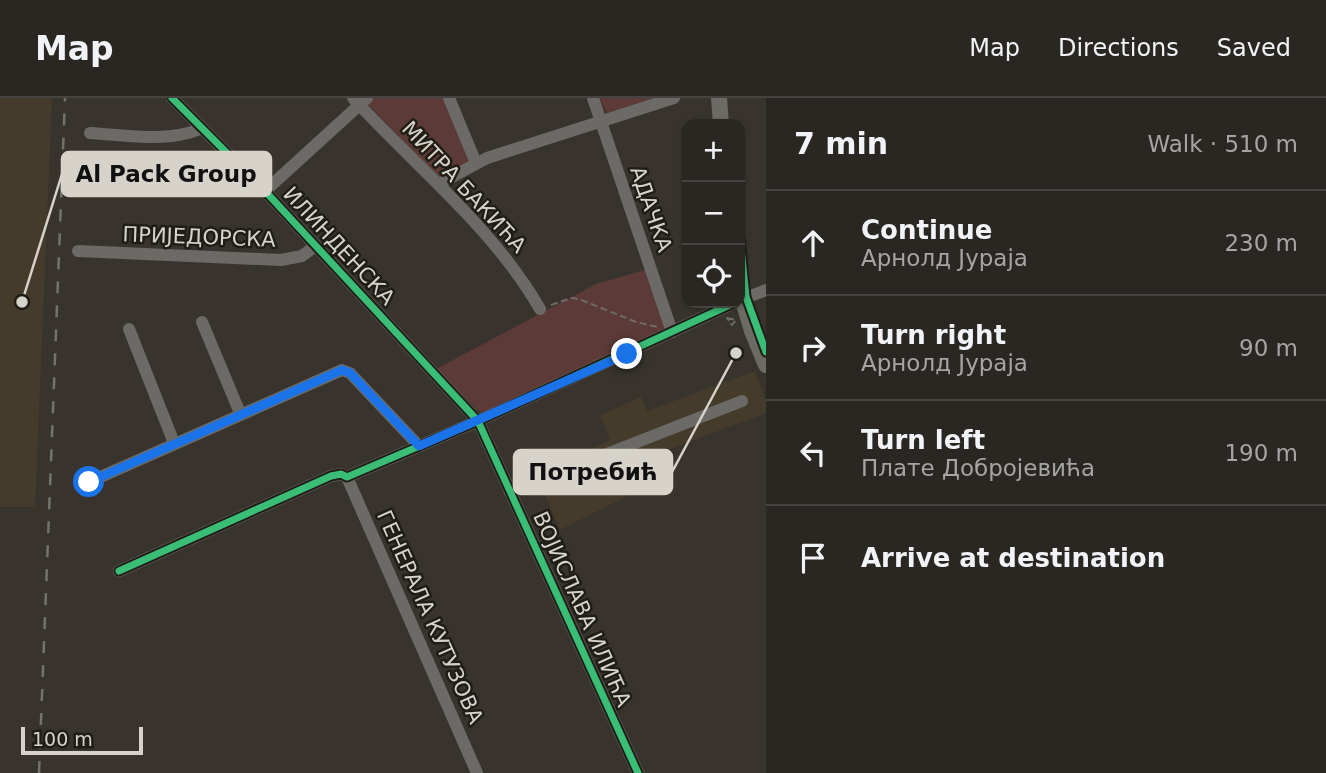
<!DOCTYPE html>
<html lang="en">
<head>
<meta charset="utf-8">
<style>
	body { margin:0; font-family:"DejaVu Sans",sans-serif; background:#36332f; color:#f1f3f6 }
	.controls { position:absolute; right:21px; top:21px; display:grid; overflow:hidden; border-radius:14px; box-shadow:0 2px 5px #0004 }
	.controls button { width:63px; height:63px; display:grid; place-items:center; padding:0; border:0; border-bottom:2px solid #464440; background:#2a2722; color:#f1f3f6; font:35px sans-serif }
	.scale { position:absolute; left:21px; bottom:18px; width:122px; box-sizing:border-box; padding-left:7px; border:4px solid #d7d3cb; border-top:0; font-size:19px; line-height:24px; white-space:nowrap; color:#d7d3cb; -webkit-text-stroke:5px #201d17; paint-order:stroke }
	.stop { position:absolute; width:21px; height:21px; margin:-16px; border:5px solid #1a73e8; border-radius:50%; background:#fff }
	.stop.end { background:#1a73e8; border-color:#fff; box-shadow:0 2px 7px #0008 }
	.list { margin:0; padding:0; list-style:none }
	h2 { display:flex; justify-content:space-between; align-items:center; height:91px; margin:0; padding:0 28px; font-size:30px }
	h2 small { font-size:23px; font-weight:400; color:#a5a5a5 }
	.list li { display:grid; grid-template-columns:46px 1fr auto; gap:21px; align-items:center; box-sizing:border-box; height:105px; padding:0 28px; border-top:2px solid #464440 }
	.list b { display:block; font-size:26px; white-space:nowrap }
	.list p { margin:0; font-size:23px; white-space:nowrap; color:#a5a5a5 }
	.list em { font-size:23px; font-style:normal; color:#a5a5a5 }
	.icon { flex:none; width:38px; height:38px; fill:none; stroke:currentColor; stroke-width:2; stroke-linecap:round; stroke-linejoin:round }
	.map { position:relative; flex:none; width:766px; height:675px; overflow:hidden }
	header { display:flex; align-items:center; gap:42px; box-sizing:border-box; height:98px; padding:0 35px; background:#2a2722; border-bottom:2px solid #464440 }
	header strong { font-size:33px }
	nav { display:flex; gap:38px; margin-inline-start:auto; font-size:24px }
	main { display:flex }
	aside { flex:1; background:#2a2722 }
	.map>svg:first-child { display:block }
</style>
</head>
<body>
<header>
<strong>Map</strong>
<nav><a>Map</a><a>Directions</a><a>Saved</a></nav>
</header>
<main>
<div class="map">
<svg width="766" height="675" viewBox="0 0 766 675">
	<rect width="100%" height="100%" fill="#38342d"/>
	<g fill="#443b2a">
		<path d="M0 0H52L35 409H0Z"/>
		<path d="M755 273 766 303V315L657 356 667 378 560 432 536 377 610 342 600 317 641 299 647 313Z"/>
	</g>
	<g fill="#5b3a37">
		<path d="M372 0H446L471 63 440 82 367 5Z"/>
		<path d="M600 0H656L607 17Z"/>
		<path d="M645 172 666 232 483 315 477 312 436 271 596 186Z"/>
	</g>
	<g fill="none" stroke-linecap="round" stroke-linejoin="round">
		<g stroke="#6e6c68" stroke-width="2" stroke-dasharray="7 3.5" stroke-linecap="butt">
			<path d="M551 207 571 200 579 201 636 224 658 229"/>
			<path d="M727 220 736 222 732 227Z"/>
		</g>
		<g stroke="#6b6a66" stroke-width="12">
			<path d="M172 0 265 93 478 323 638 675"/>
			<path d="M353 0C417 70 492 128 540 211"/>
			<path d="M449 0 476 65"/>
			<path d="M593 0 672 234"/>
			<path d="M90 35C126 37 166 45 200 31"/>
			<path d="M439 86 487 60 674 0"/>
			<path d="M265 93 367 0"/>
			<path d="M78 153 281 162 302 158 315 148"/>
			<path d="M740 202 766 192"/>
			<path d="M202 224 240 315"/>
			<path d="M129 231 174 345"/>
			<path d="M347 379 477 675"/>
			<path d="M89 384 342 272 350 275 419 348"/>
			<path d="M510 394 742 303"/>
			<path d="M119 473 331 378 341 376 347 379 478 323 734 205"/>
		</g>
		<g stroke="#6b6a64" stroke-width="16">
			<path d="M719 0 721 26"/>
			<path d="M740 193 752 233 766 267"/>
		</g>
		<path stroke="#74726e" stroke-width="2.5" stroke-dasharray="12 12" stroke-linecap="butt" d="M39 675 65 0"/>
		<defs>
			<g id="cycleway">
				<path d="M172 0 265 93 478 323 638 675"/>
				<path d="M740 140 746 199 766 254"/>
				<path d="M119 473 331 378 341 376 347 379 478 323 734 205"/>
			</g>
		</defs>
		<use href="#cycleway" stroke="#201d17" stroke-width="11"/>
		<use href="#cycleway" stroke="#3abd76" stroke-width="7"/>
	</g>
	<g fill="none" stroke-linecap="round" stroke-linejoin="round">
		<path stroke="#1a73e8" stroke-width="9" d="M89 384 342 272 350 275 419 348 627 256"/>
	</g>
	<g text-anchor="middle" stroke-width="5" stroke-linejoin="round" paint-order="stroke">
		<g font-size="21" fill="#d7d3cb" stroke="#201d17">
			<text transform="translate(464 89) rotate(47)" y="7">МИТРА БАКИЋА</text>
			<text transform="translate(651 111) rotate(71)" y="7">АДАЧКА</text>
			<text transform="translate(199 139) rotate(2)" y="7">ПРИЈЕДОРСКА</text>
			<text transform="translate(339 148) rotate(47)" y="7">ИЛИНДЕНСКА</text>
			<text transform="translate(582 511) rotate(66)" y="7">ВОЈИСЛАВА ИЛИЋА</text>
			<text transform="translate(430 519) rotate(66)" y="7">ГЕНЕРАЛА КУТУЗОВА</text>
		</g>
	</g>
	<path fill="none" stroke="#d7d3cb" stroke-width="2.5" d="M22 204L62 76M736 255L672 374"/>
	<g fill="#d7d3cb" stroke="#201d17" stroke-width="2.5">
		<circle cx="22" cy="204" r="7"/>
		<circle cx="736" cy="255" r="7"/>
	</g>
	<g fill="#d7d3cb" stroke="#d7d3cb" stroke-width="2.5">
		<rect x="62" y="54" width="209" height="44" rx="7"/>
		<rect x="514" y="352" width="158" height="44" rx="7"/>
	</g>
	<g font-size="23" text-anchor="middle" font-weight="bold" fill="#111">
		<text x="166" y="84">Al Pack Group</text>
		<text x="593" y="382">Потребић</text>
	</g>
</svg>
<div class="controls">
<button>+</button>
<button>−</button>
<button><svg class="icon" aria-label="locate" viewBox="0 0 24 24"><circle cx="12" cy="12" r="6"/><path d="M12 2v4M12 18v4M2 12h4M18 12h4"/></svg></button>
</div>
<div class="scale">100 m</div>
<div class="stop" style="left:89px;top:384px"></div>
<div class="stop end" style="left:627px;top:256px"></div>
</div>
<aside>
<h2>7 min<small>Walk · 510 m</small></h2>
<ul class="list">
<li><svg class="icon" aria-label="ahead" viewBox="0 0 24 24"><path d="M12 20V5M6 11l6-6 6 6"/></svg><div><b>Continue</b><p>Арнолд Јураја</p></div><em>230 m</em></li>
<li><svg class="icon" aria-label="right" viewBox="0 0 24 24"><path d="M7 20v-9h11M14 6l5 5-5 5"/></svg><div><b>Turn right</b><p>Арнолд Јураја</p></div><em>90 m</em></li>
<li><svg class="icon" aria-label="left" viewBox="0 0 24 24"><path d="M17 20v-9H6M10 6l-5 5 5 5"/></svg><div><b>Turn left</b><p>Плате Добројевића</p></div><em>190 m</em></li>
<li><svg class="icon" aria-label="arrive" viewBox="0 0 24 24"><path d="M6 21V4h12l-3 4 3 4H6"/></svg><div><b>Arrive at destination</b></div></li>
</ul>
</aside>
</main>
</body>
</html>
